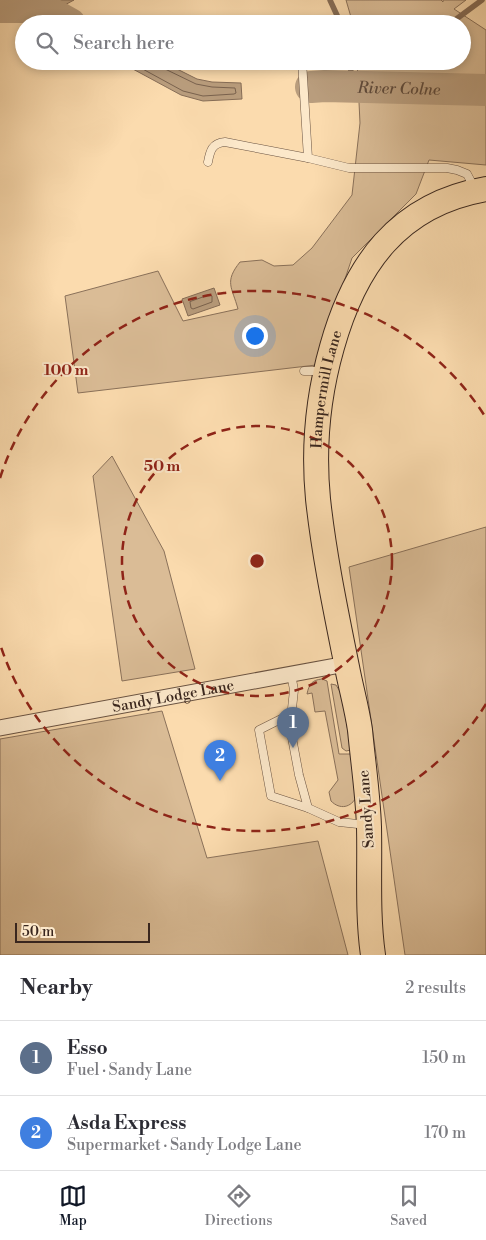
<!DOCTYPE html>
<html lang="en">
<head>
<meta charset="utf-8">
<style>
	body { margin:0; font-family:"Libre Bodoni",serif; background:#f2f2f3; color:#2b2b33 }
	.scale { position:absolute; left:15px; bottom:12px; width:135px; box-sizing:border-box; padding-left:5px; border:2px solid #39261e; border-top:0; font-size:14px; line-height:18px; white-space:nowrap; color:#39261e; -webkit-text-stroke:4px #fce8ca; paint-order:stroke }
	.you { position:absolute; left:254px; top:335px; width:18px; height:18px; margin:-12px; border:4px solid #fff; border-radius:50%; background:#1a73e8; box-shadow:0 0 0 8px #1a73e833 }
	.badge { display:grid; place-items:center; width:32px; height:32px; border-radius:50%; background:#111827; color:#fff; font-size:16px; font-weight:700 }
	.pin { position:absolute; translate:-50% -41px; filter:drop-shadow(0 1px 2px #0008) }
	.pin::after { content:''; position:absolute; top:26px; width:18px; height:15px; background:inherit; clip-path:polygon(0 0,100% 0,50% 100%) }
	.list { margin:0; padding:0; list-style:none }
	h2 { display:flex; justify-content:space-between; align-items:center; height:65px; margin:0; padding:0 20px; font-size:21px }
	h2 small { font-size:16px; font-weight:400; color:#7c7c81 }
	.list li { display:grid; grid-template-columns:32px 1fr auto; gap:15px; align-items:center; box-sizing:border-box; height:75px; padding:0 20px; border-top:1px solid #e1e1e2 }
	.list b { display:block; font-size:19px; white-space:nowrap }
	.list p { margin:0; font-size:16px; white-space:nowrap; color:#7c7c81 }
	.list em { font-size:16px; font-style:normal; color:#7c7c81 }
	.icon { flex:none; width:28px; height:28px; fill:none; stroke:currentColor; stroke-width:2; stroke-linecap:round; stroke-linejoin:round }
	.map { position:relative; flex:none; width:486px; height:955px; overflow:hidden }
	.search { position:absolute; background:#fff; box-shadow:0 2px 8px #0003; left:15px; right:15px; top:15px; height:55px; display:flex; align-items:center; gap:12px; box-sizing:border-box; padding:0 18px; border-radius:28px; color:#7c7c81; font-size:19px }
	.sheet { height:215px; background:#fff }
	nav { display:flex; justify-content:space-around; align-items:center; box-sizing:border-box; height:70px; border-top:1px solid #e1e1e2; background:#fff; font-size:14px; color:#7c7c81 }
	nav a { display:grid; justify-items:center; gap:2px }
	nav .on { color:#111827 }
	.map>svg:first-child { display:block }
</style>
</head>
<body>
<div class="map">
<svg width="486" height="955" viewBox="0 0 486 955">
	<rect width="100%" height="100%" fill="#fbdbae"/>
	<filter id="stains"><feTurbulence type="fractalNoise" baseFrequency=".004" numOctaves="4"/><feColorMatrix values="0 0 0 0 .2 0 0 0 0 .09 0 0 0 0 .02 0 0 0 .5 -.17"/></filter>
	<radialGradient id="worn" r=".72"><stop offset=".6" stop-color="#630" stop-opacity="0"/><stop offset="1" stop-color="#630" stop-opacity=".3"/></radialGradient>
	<g fill="#dabc96" stroke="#8a715a">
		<path d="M346 0H441L443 2V0H466L454 9 486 30V165L429 160 416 194 352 258 316 365 78 393 65 296 158 271 183 321 238 309C232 287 224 282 240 262L262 260 274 266 293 265 312 248 352 195 360 123 357 61H462V24H353Z"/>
		<path d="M112 456 164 551 195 669 122 681 93 476Z"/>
		<path d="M486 527V955H405L349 567Z"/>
		<path d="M322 679 327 681 339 754H351L357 796C351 808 340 810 331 801L329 792 338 780 325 711 315 712 312 693 307 694C309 684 312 680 322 679Z"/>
		<path d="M331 684 336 685 342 695 351 750 346 751 342 748Z"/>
		<path d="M162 711 207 858 318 841 348 955H0V739Z"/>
	</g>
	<g fill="#b99d7d" stroke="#866d57">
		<path d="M46 0H74L61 7 62 11 87 24H48Z"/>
		<path d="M118 61H161L197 79 212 82 241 83 242 99 203 101 181 95Z"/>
		<path d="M214 288 220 305 188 316 182 299Z"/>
	</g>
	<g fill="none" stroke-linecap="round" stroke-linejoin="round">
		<g stroke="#79624e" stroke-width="1">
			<path d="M128 61 183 91 203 96 234 94 236 93 235 88 212 87 196 84 163 68 161 61"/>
			<path d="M209 295 212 296V302L193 309 191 308 190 302Z"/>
		</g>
		<g stroke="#866d57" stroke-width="5.5">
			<path d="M330 0 341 24"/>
			<path d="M40 7 54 0"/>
			<path d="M452 24 455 20 482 0"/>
			<path d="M350 61 352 86"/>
		</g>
		<g stroke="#b99d7d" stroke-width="32">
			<path d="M0 7H40L70 24"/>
			<path id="s1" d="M311 87 325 86 486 90"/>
		</g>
		<defs>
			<g id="service">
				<path d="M301 23V24"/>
				<path d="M302 61 308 158 349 168H447L457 170 467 174 475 189"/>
				<path d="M208 162C210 151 212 143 225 142L308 158"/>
				<path d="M304 371H323"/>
				<path d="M291 674 294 690 290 727 299 775 308 808 339 822 367 825"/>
				<path d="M291 714 259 730 271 796 308 808"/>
			</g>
			<g id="minor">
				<path id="s2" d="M0 728 346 664"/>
			</g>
			<g id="primary">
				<path id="s3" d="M373 955C367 913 370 870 369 827 368 795 363 762 360 730 357 709 351 688 347 667 336 612 324 555 318 499 313 447 318 396 332 347 355 265 398 204 486 189"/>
			</g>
		</defs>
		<use href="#service" stroke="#6a5342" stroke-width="9"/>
		<use href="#minor" stroke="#6a5342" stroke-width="17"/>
		<use href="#primary" stroke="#39261e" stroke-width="26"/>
		<use href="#service" stroke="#fce8ca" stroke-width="8"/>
		<use href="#minor" stroke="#fce8ca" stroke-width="15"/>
		<use href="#primary" stroke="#fbdbae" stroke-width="24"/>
	</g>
	<g fill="none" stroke="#8f2418" stroke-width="2.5" stroke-dasharray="9 6">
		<circle cx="257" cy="561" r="135"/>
		<path d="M486 704A270 270 0 0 1 0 644M0 478A270 270 0 0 1 486 418"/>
	</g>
	<g text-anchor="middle" stroke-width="4" stroke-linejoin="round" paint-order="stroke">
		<g font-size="15" fill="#39261e" stroke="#fce8ca">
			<text dy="5" stroke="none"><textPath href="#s3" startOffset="571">Hampermill Lane</textPath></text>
			<text dy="5" stroke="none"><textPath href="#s2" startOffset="176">Sandy Lodge Lane</textPath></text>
			<text transform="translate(366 809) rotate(-94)" y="5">Sandy Lane</text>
		</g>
		<g font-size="16" font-style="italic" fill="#5f4a3a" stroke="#fce8ca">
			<text dy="6" stroke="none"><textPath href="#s1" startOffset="88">River Colne</textPath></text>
		</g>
	</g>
	<circle cx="257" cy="561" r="8" fill="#8f2418" stroke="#fce8ca" stroke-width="2.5"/>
	<g font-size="15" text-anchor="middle" font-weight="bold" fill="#8f2418" stroke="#fce8ca" stroke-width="4" stroke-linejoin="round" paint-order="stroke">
		<text x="66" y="375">100 m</text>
		<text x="162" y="471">50 m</text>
	</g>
	<rect width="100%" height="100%" filter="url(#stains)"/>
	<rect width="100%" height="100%" fill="url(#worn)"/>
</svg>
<div class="scale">50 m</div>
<div class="you"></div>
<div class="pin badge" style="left:293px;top:748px;background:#5c6f8a">1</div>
<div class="pin badge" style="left:220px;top:781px;background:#3f7fe0">2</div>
<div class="search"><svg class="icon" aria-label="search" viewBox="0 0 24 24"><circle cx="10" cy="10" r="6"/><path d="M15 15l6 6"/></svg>Search here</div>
</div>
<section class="sheet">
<h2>Nearby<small>2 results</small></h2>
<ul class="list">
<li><span class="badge" style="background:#5c6f8a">1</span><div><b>Esso</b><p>Fuel · Sandy Lane</p></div><em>150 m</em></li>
<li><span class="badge" style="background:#3f7fe0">2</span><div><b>Asda Express</b><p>Supermarket · Sandy Lodge Lane</p></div><em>170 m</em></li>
</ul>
</section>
<nav>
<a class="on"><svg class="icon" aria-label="map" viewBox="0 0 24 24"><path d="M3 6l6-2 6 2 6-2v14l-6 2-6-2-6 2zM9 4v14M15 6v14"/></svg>Map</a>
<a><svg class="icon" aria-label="directions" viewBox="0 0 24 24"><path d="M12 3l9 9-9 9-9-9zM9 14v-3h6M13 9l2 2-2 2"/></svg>Directions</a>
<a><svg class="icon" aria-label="saved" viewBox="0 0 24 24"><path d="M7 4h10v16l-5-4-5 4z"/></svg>Saved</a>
</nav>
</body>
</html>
